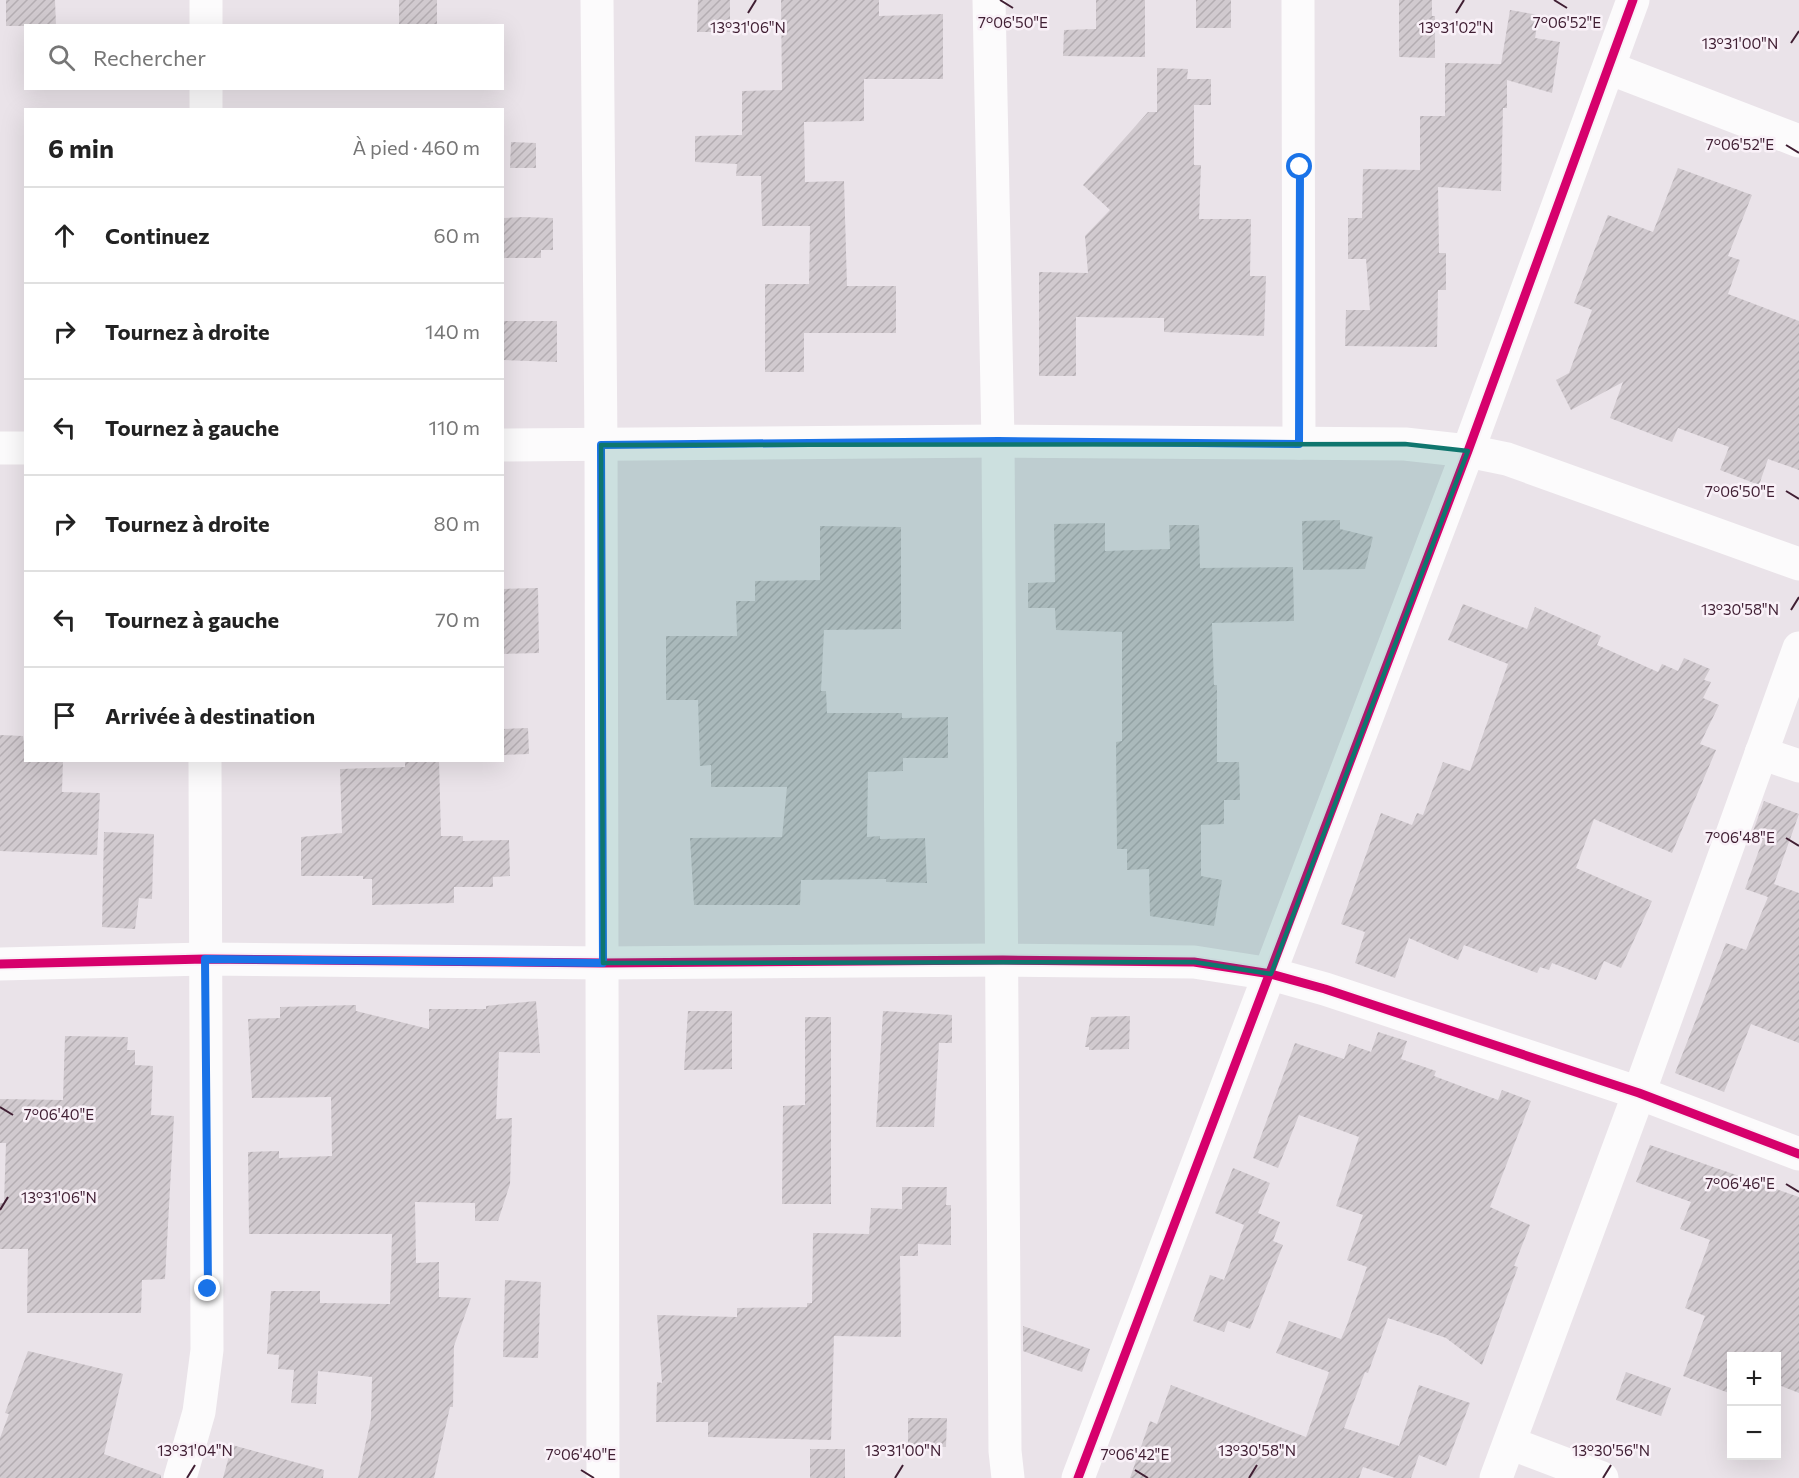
<!DOCTYPE html>
<html lang="fr">
<head>
<meta charset="utf-8">
<style>
	body { margin:0; font-family:Commissioner,sans-serif; background:#f6f6f6; color:#222 }
	.controls { position:absolute; right:18px; bottom:18px; display:grid; overflow:hidden; border-radius:0px; box-shadow:0 6px 24px #0002 }
	.controls button { width:54px; height:54px; display:grid; place-items:center; padding:0; border:0; border-bottom:2px solid #e0e0e0; background:#fff; color:#222; font:30px sans-serif }
	.stop { position:absolute; width:18px; height:18px; margin:-14px; border:4px solid #1a73e8; border-radius:50%; background:#fff }
	.stop.end { background:#1a73e8; border-color:#fff; box-shadow:0 2px 6px #0008 }
	.list { margin:0; padding:0; list-style:none }
	h2 { display:flex; justify-content:space-between; align-items:center; height:78px; margin:0; padding:0 24px; font-size:26px }
	h2 small { font-size:20px; font-weight:400; color:#767676 }
	.list li { display:grid; grid-template-columns:39px 1fr auto; gap:18px; align-items:center; box-sizing:border-box; height:96px; padding:0 24px; border-top:2px solid #e0e0e0 }
	.list b { display:block; font-size:22px; white-space:nowrap }
	.list em { font-size:20px; font-style:normal; color:#767676 }
	.icon { flex:none; width:33px; height:33px; fill:none; stroke:currentColor; stroke-width:2; stroke-linecap:round; stroke-linejoin:round }
	.map { position:relative; flex:none; width:1799px; height:1478px; overflow:hidden }
	.search { position:absolute; background:#fff; box-shadow:0 6px 24px #0002; left:24px; top:24px; width:480px; height:66px; display:flex; align-items:center; gap:15px; box-sizing:border-box; padding:0 21px; border-radius:0px; color:#767676; font-size:22px }
	.panel { position:absolute; background:#fff; box-shadow:0 6px 24px #0002; left:24px; top:108px; width:480px; height:654px; border-radius:0px }
	.map>svg:first-child { display:block }
</style>
</head>
<body>
<div class="map">
<svg width="1799" height="1478" viewBox="0 0 1799 1478">
	<defs>
		<pattern id="building-hatch" width="6" height="6" patternUnits="userSpaceOnUse" patternTransform="scale(1.5)"><rect width="6" height="6" fill="#d1cacf"/><path d="M-1 1l2-2M0 6l6-6M5 7l2-2" fill="none" stroke="#b4adb2"/></pattern>
	</defs>
	<rect width="100%" height="100%" fill="#eae3e9"/>
	<g fill="url(#building-hatch)">
		<path d="M6 0H55L56 26H6Z"/>
		<rect x="399" y="0" width="38" height="26"/>
		<path d="M698 0H730V32H697Z"/>
		<path d="M781 0H879V16L943 14V79H864V121L804 122 805 182 844 181 847 286H896V333H804V372H765V284H809L810 226H762L761 176H736L737 164 695 162V136L742 135V91L782 90Z"/>
		<path d="M1096 0H1145V57L1063 56 1064 30 1096 29Z"/>
		<rect x="1196" y="0" width="35" height="28"/>
		<path d="M1399 0H1432V16H1435V58L1399 57Z"/>
		<path d="M1510 10 1539 15 1535 38 1560 42 1552 93 1507 80V108H1503L1501 191 1438 187 1439 253H1446V290H1438L1437 347 1345 346 1346 310H1370L1366 259H1348V218H1362L1363 169 1420 170V116H1445V63L1501 64Z"/>
		<path d="M1157 68 1188 69 1187 79H1211V105H1194V165H1201L1199 219H1251L1250 276H1266L1264 336 1164 332V318L1076 317V376H1039V272L1088 273 1085 236 1110 210 1083 185 1148 112H1157Z"/>
		<path d="M511 142 536 143V168H510Z"/>
		<path d="M1678 168 1752 195 1728 256 1740 260 1728 294 1799 321V470L1768 459 1759 485 1720 470 1729 447 1678 428 1672 442 1610 418 1623 382 1571 410 1556 380 1569 373 1592 310 1574 303 1608 215 1653 232Z"/>
		<path d="M524 217 553 218V250H541V258H502V218Z"/>
		<path d="M502 321H557V362L502 360Z"/>
		<path d="M1340 520V529L1373 537 1365 569 1303 570 1302 521Z"/>
		<path d="M1105 523V551L1170 549 1169 525H1199L1200 568 1293 567 1294 621 1212 623 1214 685H1217V762H1239L1240 800H1224V824L1201 825V876L1222 880 1214 926 1150 916 1149 869 1127 870V849H1117L1116 742 1122 741V632L1056 630 1055 608H1028V583L1055 582 1054 524Z"/>
		<path d="M820 526 901 527V629L824 630 821 691H826L827 713H902V718L948 717V758H903V771L868 772 867 837 880 836V839L925 838 927 883 886 882V879L801 880 800 905H694L690 838 782 837 787 787H711V765L700 766 698 700H666V636H737L736 601H755V581L820 580Z"/>
		<path d="M538 588 539 653 502 654V589Z"/>
		<path d="M1463 604 1527 629 1535 607 1601 636 1597 645 1658 672 1662 664 1678 671 1684 658 1710 669 1704 680 1711 682 1703 698 1719 705 1700 744 1716 750 1672 853 1594 819 1576 868 1652 901 1621 968 1604 961 1596 980 1552 963 1549 970 1540 967 1537 973 1464 945 1458 960 1409 938 1395 978 1355 963 1365 932 1341 924 1381 813 1412 825 1417 813 1423 815 1443 762 1470 771 1508 664 1448 640Z"/>
		<path d="M528 728 529 754 502 755V729Z"/>
		<path d="M0 735 23 736 26 760H63L62 792 100 793 97 855 0 851Z"/>
		<path d="M405 760H439L441 836H463V841L509 840 510 876 493 877V887H454V903L372 905V879H363V876H301V837L342 833 340 769 405 767Z"/>
		<path d="M1764 801 1799 814 1774 884 1799 893V1043L1751 1024 1724 1092 1675 1073 1726 943 1746 950 1768 897 1745 889 1763 839 1752 834Z"/>
		<path d="M104 832 154 834 152 899 139 898 135 929 102 927Z"/>
		<path d="M536 1001 540 1053 499 1052 496 1119 512 1118 510 1184 498 1221H475V1203L415 1202 416 1263 439 1262V1297L471 1298 454 1346 453 1407H450L434 1478H358L371 1419 372 1377 318 1371 316 1404 291 1403 294 1370 278 1369 279 1355 267 1354 271 1291H320V1303L390 1304 392 1234H249L248 1152 279 1151V1158L332 1156 331 1097 252 1098 248 1019 280 1018V1007L356 1005V1011L429 1029V1009H486V1006Z"/>
		<path d="M688 1011H732V1069L684 1070Z"/>
		<path d="M883 1011 952 1015V1043H939L934 1127H876Z"/>
		<path d="M1130 1016 1129 1049 1089 1050V1047H1085L1091 1017Z"/>
		<path d="M805 1017H831V1204H782L783 1106 805 1105Z"/>
		<path d="M1378 1032 1407 1041 1401 1059 1436 1071 1434 1076 1498 1100 1502 1090 1531 1101 1490 1207 1530 1225 1514 1266 1518 1267 1482 1365 1446 1338 1388 1318 1368 1373 1365 1372 1344 1428 1399 1446 1419 1385 1470 1403 1446 1466 1419 1455 1411 1478H1395L1363 1467 1359 1478H1130L1150 1421 1157 1424 1171 1385 1306 1437 1329 1372 1276 1353 1289 1321 1341 1339 1347 1325 1367 1267 1347 1260 1363 1215 1336 1206 1359 1137 1299 1115 1278 1168 1253 1158 1295 1043 1344 1059 1349 1044 1371 1052Z"/>
		<path d="M65 1036 128 1037 127 1050H135V1065L153 1066 151 1115 174 1116 165 1279 142 1280 141 1313H27L28 1249H0V1203H4L6 1143H0V1099L63 1100Z"/>
		<path d="M1650 1145 1799 1197V1393L1776 1384V1356H1731L1729 1393 1683 1376 1705 1316 1685 1308 1710 1240 1680 1229 1691 1202 1636 1182Z"/>
		<path d="M1233 1168 1270 1183 1258 1213 1280 1222 1273 1241 1283 1245 1250 1329 1228 1321 1224 1332 1193 1321 1210 1275 1224 1280 1244 1225 1215 1213Z"/>
		<path d="M902 1187H947L946 1205H951V1245L918 1244V1256H900L901 1337 834 1336 831 1440 708 1437V1422H656L657 1382 662 1383 657 1315 737 1317V1308L807 1307V1303H812L813 1233 869 1234 871 1208 902 1209Z"/>
		<path d="M505 1280 541 1282 538 1358 503 1357Z"/>
		<path d="M1023 1326 1090 1349 1082 1372 1023 1351Z"/>
		<path d="M28 1351 123 1374 104 1454 161 1475V1478H0V1438L9 1414 5 1413Z"/>
		<path d="M1626 1372 1671 1388 1661 1416 1616 1400Z"/>
		<path d="M908 1418H947L946 1447 908 1446Z"/>
		<path d="M232 1445 324 1470 323 1478H223Z"/>
		<rect x="810" y="1449" width="35" height="29"/>
	</g>
	<g fill="none" stroke-linecap="round" stroke-linejoin="round">
		<g stroke="#fcfbfc" stroke-width="33">
			<path d="M206 0V26"/>
			<path d="M597 0 601 445 603 1478"/>
			<path d="M989 0 998 441 1005 1451 1008 1478"/>
			<path d="M1298 0 1299 443"/>
			<path d="M1609 68 1799 141"/>
			<path d="M206 88V110"/>
			<path d="M502 445 998 441 1405 444 1468 451 1507 459 1799 564"/>
			<path d="M0 448H26"/>
			<path d="M1761 753 1799 766"/>
			<path d="M0 964 205 959 603 963 1003 960 1194 962 1271 974 1325 989 1639 1093 1799 1154"/>
			<path d="M1510 1443 1602 1478"/>
			<path d="M180 1478 199 1412 207 1350 205 760"/>
			<path d="M1078 1478 1468 451 1633 0"/>
			<path d="M1496 1478 1639 1093 1799 648"/>
		</g>
		<defs>
			<g id="cycleway">
				<path d="M0 964 205 959 603 963 1003 960 1194 962 1271 974 1325 989 1639 1093 1799 1154"/>
				<path d="M1078 1478 1468 451 1633 0"/>
			</g>
		</defs>
		<use href="#cycleway" stroke="#f9f1f8" stroke-width="13"/>
		<use href="#cycleway" stroke="#d6006c" stroke-width="9"/>
	</g>
	<g fill="none" stroke-linecap="round" stroke-linejoin="round">
		<path stroke="#1a73e8" stroke-width="8" d="M208 1289 205 959 603 963 601 445 998 441 1299 444 1300 167"/>
	</g>
	<path fill="#0f766e" fill-opacity="0.2" stroke="#0f766e" stroke-width="4.5" stroke-linejoin="round" d="M1405 444 1468 451 1271 974 1194 962 603 963 601 445Z"/>
	<path fill="none" stroke="#401f33" stroke-width="2" d="M1000 0 1013 8M1554 0 1567 8M748 13 756 0M1456 13 1464 0M1791 43 1799 31M1786 145 1799 153M1786 491 1799 499M1791 610 1799 597M1786 838 1799 846M0 1107 13 1115M1786 1184 1799 1192M0 1210 8 1197M581 1470 594 1478M1135 1470 1148 1478M187 1478 195 1465M895 1478 903 1465M1249 1478 1257 1465M1603 1478 1611 1465"/>
	<g font-size="15" text-anchor="middle" fill="#401f33" stroke="#f9f1f8" stroke-width="5" stroke-linejoin="round" paint-order="stroke">
		<text x="1013" y="28">7°06'50"E</text>
		<text x="1567" y="28">7°06'52"E</text>
		<text x="748" y="33">13°31'06"N</text>
		<text x="1456" y="33">13°31'02"N</text>
		<text x="1740" y="49">13°31'00"N</text>
		<text x="1740" y="150">7°06'52"E</text>
		<text x="1740" y="497">7°06'50"E</text>
		<text x="1740" y="615">13°30'58"N</text>
		<text x="1740" y="843">7°06'48"E</text>
		<text x="59" y="1120">7°06'40"E</text>
		<text x="1740" y="1189">7°06'46"E</text>
		<text x="59" y="1203">13°31'06"N</text>
		<text x="195" y="1456">13°31'04"N</text>
		<text x="903" y="1456">13°31'00"N</text>
		<text x="1257" y="1456">13°30'58"N</text>
		<text x="1611" y="1456">13°30'56"N</text>
		<text x="581" y="1460">7°06'40"E</text>
		<text x="1135" y="1460">7°06'42"E</text>
	</g>
</svg>
<div class="controls">
<button>+</button>
<button>−</button>
</div>
<div class="stop" style="left:1300px;top:167px"></div>
<div class="stop end" style="left:208px;top:1289px"></div>
<div class="search"><svg class="icon" aria-label="search" viewBox="0 0 24 24"><circle cx="10" cy="10" r="6"/><path d="M15 15l6 6"/></svg>Rechercher</div>
<section class="panel">
<h2>6 min<small>À pied · 460 m</small></h2>
<ul class="list">
<li><svg class="icon" aria-label="ahead" viewBox="0 0 24 24"><path d="M12 20V5M6 11l6-6 6 6"/></svg><div><b>Continuez</b></div><em>60 m</em></li>
<li><svg class="icon" aria-label="right" viewBox="0 0 24 24"><path d="M7 20v-9h11M14 6l5 5-5 5"/></svg><div><b>Tournez à droite</b></div><em>140 m</em></li>
<li><svg class="icon" aria-label="left" viewBox="0 0 24 24"><path d="M17 20v-9H6M10 6l-5 5 5 5"/></svg><div><b>Tournez à gauche</b></div><em>110 m</em></li>
<li><svg class="icon" aria-label="right" viewBox="0 0 24 24"><path d="M7 20v-9h11M14 6l5 5-5 5"/></svg><div><b>Tournez à droite</b></div><em>80 m</em></li>
<li><svg class="icon" aria-label="left" viewBox="0 0 24 24"><path d="M17 20v-9H6M10 6l-5 5 5 5"/></svg><div><b>Tournez à gauche</b></div><em>70 m</em></li>
<li><svg class="icon" aria-label="arrive" viewBox="0 0 24 24"><path d="M6 21V4h12l-3 4 3 4H6"/></svg><div><b>Arrivée à destination</b></div></li>
</ul>
</section>
</div>
</body>
</html>
